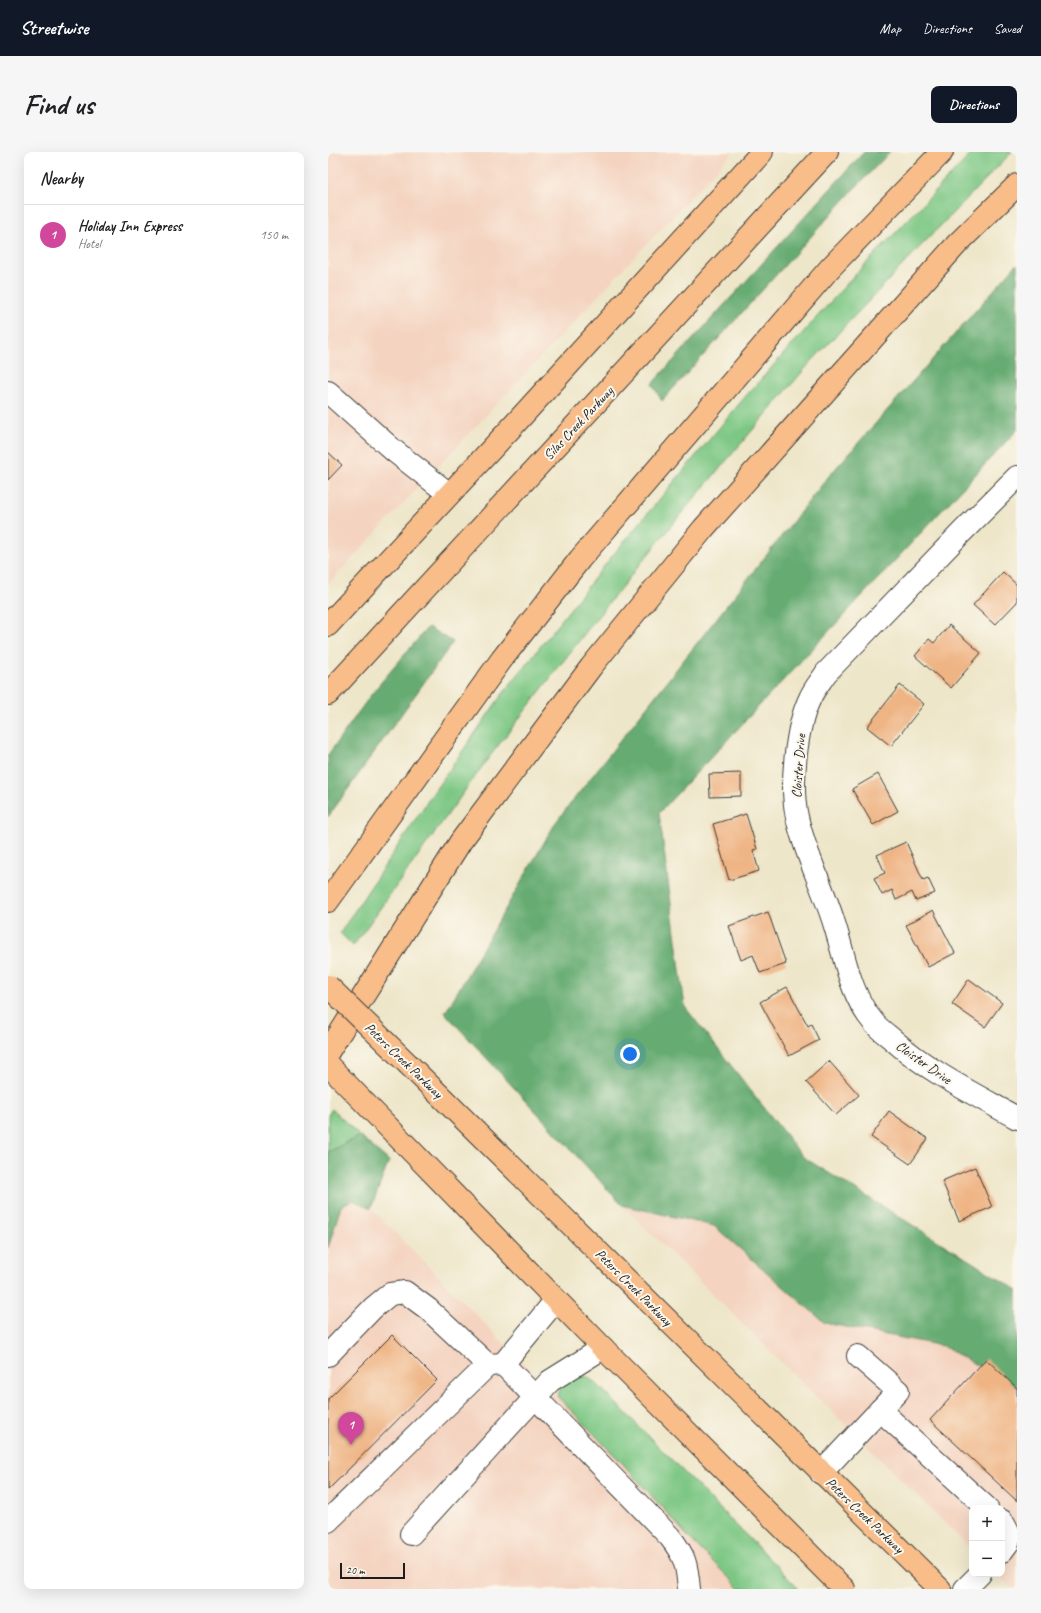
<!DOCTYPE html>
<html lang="en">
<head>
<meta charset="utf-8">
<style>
	body { margin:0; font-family:Caveat,sans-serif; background:#f6f6f6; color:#202124 }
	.controls { position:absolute; right:12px; bottom:12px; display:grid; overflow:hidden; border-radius:8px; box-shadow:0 4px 16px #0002 }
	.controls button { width:36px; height:36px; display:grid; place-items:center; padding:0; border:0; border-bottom:1px solid #e0e0e0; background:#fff; color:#202124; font:20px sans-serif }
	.scale { position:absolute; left:12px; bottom:10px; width:65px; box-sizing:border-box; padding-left:4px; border:2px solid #1c1c1c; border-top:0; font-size:11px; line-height:14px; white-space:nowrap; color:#1c1c1c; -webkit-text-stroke:3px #fbf7ec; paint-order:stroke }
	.you { position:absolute; left:302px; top:902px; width:14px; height:14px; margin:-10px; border:3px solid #fff; border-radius:50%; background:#1a73e8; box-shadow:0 0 0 6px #1a73e833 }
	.badge { display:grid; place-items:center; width:26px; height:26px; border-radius:50%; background:#111827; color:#fff; font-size:13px; font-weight:700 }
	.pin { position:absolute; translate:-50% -33px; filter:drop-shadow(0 1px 2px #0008) }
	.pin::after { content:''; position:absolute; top:21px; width:14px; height:12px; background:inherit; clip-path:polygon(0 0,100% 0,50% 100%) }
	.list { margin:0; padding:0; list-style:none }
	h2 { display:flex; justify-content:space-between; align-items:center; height:52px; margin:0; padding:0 16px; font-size:17px }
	h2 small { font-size:13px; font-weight:400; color:#757577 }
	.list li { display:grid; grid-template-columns:26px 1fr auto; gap:12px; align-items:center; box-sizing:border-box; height:60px; padding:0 16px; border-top:1px solid #e0e0e0 }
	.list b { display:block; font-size:15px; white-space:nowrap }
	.list p { margin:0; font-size:13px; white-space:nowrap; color:#757577 }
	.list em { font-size:13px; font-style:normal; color:#757577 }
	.map { position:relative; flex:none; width:689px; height:1437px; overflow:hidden; border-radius:8px }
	header { display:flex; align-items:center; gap:24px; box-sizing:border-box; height:56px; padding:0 20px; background:#111827; color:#fff }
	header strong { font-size:19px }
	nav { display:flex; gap:22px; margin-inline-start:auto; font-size:14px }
	.intro { display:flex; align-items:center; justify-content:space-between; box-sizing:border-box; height:96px; padding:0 24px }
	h1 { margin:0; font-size:28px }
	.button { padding:10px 18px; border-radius:8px; background:#111827; color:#fff; font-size:14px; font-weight:700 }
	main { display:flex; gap:24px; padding:0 24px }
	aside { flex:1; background:#fff; border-radius:8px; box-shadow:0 4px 16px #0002 }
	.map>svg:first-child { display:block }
</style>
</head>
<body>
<header>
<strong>Streetwise</strong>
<nav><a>Map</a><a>Directions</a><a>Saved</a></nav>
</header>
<div class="intro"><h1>Find us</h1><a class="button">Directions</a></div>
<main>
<aside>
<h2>Nearby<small></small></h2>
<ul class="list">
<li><span class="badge" style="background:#d1479c">1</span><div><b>Holiday Inn Express</b><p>Hotel</p></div><em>150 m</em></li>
</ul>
</aside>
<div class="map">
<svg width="689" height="1437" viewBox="0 0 689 1437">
	<rect width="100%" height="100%" fill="#fbf7ec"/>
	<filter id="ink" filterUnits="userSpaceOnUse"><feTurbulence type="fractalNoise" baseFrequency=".025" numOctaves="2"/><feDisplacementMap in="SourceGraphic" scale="8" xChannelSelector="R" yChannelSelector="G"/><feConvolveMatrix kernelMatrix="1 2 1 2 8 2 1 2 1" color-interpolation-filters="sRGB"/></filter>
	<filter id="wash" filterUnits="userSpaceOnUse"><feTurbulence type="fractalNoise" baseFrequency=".012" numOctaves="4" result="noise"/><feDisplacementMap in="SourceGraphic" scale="16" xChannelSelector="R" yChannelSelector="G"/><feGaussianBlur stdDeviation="0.9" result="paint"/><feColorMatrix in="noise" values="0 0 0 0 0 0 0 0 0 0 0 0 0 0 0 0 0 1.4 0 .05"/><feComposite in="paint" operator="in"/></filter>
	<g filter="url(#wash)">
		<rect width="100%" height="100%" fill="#eee6c9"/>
		<g fill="#f4d3c0">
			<path d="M0 0H405L0 432Z"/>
			<path d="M24 1048 43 1056 295 1312 363 1388 412 1437H0V1096L13 1054Z"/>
			<path d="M294 1053 386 1074 497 1171 615 1194 689 1236V1437H683L668 1422H674V1356H644V1398Z"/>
		</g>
		<g fill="#7dc784" stroke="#4c7250">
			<path d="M645 0H684L590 97 481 212 352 363 271 463 159 608 25 794 12 781 103 644 173 544 284 404 417 245 525 125Z"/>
			<path d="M4 957 32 984 0 1000V963Z"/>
			<path d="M258 1224 269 1232 471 1437H412L363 1388 295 1312 229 1244C236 1229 240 1225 258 1224Z"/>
		</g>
		<g fill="#66ac72" stroke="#416447">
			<path d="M536 0H562L525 38 334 249 324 232Z"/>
			<path d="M689 112V278L331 661 357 855 475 1005 689 1138V1236L615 1194 497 1171 386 1074 294 1053 117 861 228 670 500 325Z"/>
			<path d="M100 475 125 490 0 665V603L45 540Z"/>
			<path d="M32 984 61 1009 43 1056 24 1048 13 1054 0 1096V1000Z"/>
		</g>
		<g id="blocks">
			<g fill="#efb484">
				<path d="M0 300 14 313 0 328Z"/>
				<path d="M675 420 689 433V450L667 473 645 453Z"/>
				<path d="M621 473 653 501 623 536 587 504 601 487 606 491Z"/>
				<path d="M572 533 596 552 563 594 539 575Z"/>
				<path d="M413 621V644L382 645 381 622Z"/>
				<path d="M550 622 570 659 545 673 524 637Z"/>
				<path d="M418 662 429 697 425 698 431 719 401 728 385 672Z"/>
				<path d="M578 690 595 728 600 726 607 741 588 749 584 740 568 748 564 738 554 743 546 726 557 721 549 703Z"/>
				<path d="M605 758 627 801 600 815 578 773Z"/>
				<path d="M440 760 458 812 432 821 425 803 413 808 401 774Z"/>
				<path d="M641 827 674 851 657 875 624 852Z"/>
				<path d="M459 835 480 874 483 872 491 888 461 904 432 850Z"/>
				<path d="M501 909 531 943 508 963 478 930Z"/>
				<path d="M561 959 600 987 582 1012 543 985Z"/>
				<path d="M647 1015 664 1055 631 1069 614 1029Z"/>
				<path d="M64 1183 109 1228 0 1338V1247Z"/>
				<path d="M658 1207 689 1236V1349L602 1268Z"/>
			</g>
		</g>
	</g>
	<g filter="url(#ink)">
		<use href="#blocks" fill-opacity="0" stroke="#3c3a36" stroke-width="1"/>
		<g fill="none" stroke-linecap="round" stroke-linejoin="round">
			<defs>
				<g id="minor">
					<path d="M0 240 65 298 121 342"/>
					<path d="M689 325 634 380 498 521C493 529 486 537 482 546 468 575 462 634 469 665 477 702 495 735 506 771 517 805 522 843 546 871 551 877 558 882 564 887 601 920 646 942 689 966"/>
					<path d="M0 1203 45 1156 62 1142 77 1140 100 1157 160 1213 175 1212 342 1385C357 1404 359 1413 361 1437"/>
					<path d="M175 1212 228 1148"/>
					<path d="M552 1258 659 1356"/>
					<path d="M493 1321 570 1239 530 1204"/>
					<path d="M0 1369 160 1213"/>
					<path d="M674 1369 677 1373 682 1383 680 1391 674 1399"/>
					<path d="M83 1382 222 1229 275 1196"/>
					<path d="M637 1437 652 1422"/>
				</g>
				<g id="major">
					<path d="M0 473 184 275 434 0"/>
					<path d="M0 542 499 0"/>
					<path d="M0 913 275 1196 516 1437"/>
					<path d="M81 913 612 1437"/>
				</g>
				<g id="highway">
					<path d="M0 749 174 507 252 407 502 116 614 0"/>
					<path d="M0 900 133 689 263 515 375 377 629 92 689 33"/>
				</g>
			</defs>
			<use href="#minor" stroke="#3c3a36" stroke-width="24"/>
			<use href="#major" stroke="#3c3a36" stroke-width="24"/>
			<use href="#highway" stroke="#3c3a36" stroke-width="24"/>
			<use href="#minor" stroke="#fff" stroke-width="22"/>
			<use href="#major" stroke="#f8bd89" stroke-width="22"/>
			<use href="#highway" stroke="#f8bd89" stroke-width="22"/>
			<defs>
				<path id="major-bridge" d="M0 834 81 913"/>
			</defs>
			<use href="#major-bridge" stroke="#3c3a36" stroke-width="24" stroke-linecap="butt"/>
			<use href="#major-bridge" stroke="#f8bd89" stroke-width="22"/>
		</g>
	</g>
	<g text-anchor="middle" stroke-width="4" stroke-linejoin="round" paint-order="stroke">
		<g font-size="14" fill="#1c1c1c" stroke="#fbf7ec">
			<text transform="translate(250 271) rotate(-47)" y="5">Silas Creek Parkway</text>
			<text transform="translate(470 614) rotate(-86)" y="5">Cloister Drive</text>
			<text transform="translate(76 908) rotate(44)" y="5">Peters Creek Parkway</text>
			<text transform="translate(596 910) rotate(35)" y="5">Cloister Drive</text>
			<text transform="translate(306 1135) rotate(45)" y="5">Peters Creek Parkway</text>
			<text transform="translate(537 1363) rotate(44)" y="5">Peters Creek Parkway</text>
		</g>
	</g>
</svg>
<div class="controls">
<button>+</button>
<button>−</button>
</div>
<div class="scale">20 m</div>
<div class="you"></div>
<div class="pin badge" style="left:23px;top:1293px;background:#d1479c">1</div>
</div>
</main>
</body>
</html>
